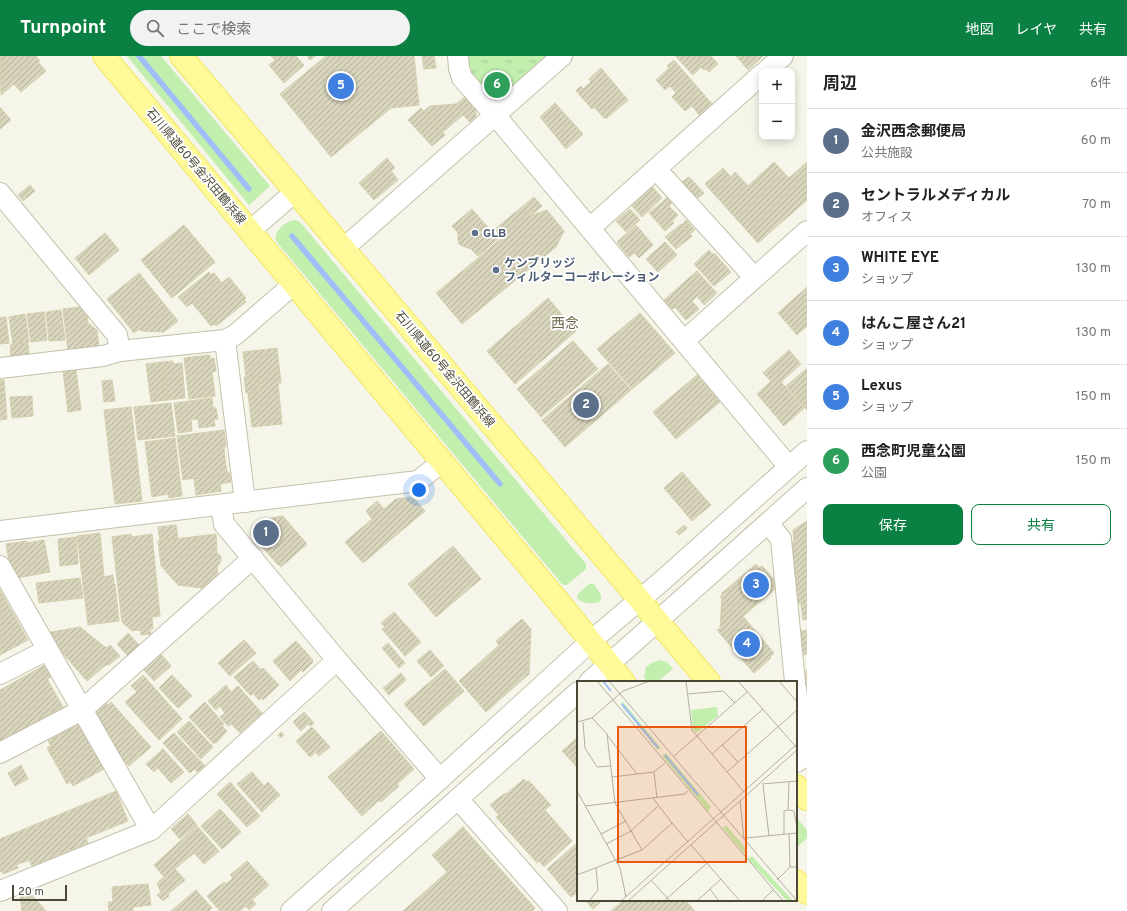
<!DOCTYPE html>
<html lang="ja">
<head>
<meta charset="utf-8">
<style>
	body { margin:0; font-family:Overpass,"Noto Sans JP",sans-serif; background:#f2f2f2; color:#222 }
	.controls { position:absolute; right:12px; top:12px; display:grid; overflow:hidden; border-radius:8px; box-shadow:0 2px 10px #0003 }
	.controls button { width:36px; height:36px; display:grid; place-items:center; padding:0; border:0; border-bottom:1px solid #e0e0e0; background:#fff; color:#222; font:20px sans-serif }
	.scale { position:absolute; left:12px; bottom:10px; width:55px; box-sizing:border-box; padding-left:4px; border:2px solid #4b4836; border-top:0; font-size:11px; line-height:14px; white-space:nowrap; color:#4b4836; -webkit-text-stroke:3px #fff; paint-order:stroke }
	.you { position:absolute; left:419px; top:434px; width:14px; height:14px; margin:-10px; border:3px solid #fff; border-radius:50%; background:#1a73e8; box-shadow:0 0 0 6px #1a73e833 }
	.badge { display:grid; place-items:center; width:26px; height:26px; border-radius:50%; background:#0b8043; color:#fff; font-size:13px; font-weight:700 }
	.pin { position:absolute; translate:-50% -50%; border:2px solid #fff; box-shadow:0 1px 4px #0006 }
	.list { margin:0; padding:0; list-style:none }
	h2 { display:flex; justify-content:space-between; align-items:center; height:52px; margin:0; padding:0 16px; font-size:17px }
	h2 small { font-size:13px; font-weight:400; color:#767676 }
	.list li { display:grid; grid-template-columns:26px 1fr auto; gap:12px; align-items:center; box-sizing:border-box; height:64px; padding:0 16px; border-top:1px solid #e0e0e0 }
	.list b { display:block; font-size:15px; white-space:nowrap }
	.list p { margin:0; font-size:13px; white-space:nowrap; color:#767676 }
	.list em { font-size:13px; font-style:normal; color:#767676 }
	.actions { display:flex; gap:8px; padding:12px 16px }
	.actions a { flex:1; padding:9px 0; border:1px solid #0b8043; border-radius:8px; text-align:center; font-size:14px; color:#0b8043 }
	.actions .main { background:#0b8043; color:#fff }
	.icon { flex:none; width:22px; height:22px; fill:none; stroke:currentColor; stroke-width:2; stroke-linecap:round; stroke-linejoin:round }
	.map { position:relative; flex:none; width:807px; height:855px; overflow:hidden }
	header { display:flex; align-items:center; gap:24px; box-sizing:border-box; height:56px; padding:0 20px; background:#0b8043; color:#fff }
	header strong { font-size:19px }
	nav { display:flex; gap:22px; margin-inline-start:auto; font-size:14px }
	.search { width:280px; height:36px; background:#f2f2f2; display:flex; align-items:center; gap:10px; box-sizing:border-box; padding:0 14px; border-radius:22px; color:#767676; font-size:15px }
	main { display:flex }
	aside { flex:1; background:#fff }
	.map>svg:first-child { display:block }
</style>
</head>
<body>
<header>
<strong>Turnpoint</strong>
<div class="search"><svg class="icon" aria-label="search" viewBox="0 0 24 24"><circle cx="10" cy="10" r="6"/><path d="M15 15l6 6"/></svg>ここで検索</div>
<nav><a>地図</a><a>レイヤ</a><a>共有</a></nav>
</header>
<main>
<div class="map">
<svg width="807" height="855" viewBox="0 0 807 855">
	<defs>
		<pattern id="park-tufts" width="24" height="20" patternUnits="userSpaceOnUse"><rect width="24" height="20" fill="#c2eeae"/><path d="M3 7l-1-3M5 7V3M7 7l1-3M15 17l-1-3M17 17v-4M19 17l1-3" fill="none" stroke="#a8ce96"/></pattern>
		<pattern id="building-hatch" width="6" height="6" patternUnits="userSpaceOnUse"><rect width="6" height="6" fill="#d9d5bd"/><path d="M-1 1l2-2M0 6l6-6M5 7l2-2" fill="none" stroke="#b2af9a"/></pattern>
	</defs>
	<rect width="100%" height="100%" fill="#f6f5e9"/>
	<g fill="#c2eeae">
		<path d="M127 0H161L270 130 249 149Z"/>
		<path d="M295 164 300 166 586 508V513L567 529H565L562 528 276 185C273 175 286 165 295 164Z"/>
		<path d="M589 528H594L601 539V543L599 546C590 548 584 548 577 542L578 538Z"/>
		<path d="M659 604 667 606 673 613 657 626H648L644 621 646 611 652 607Z"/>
		<path d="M796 761 807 774V782L796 792Z"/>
	</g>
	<path fill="url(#park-tufts)" d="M467 0H546L500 41H490L470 16Z"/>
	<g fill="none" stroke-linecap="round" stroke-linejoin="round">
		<g stroke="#a0bff8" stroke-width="5.5">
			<path d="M139 0 249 133"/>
			<path d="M292 180 500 428"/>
		</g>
	</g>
	<g fill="url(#building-hatch)" stroke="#d5cfaf">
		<path d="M0 0H36L40 5 38 6 46 15 21 36 14 28 1 39Z"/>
		<path d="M271 0H296L304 9 284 27 269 9 275 4Z"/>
		<path d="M307 0H315L310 4Z"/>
		<path d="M326 0H414L419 49 391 52 331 101 280 38Z"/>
		<path d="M422 0H434L436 12 424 13Z"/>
		<path d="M677 0H711L718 8 709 16 706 13 704 14 701 11 693 19 676 1Z"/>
		<path d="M736 0H763L748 14Z"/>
		<path d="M674 4 713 49 700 60 692 50 685 55 672 41 676 37 670 30 665 34 656 24 669 12 667 10Z"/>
		<path d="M601 12 628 44 607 62H604L594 51 592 53 576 35 581 30 583 33 591 26 589 23Z"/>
		<path d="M465 41 476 53V61L470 66 463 59 443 76 424 55 430 50 456 48Z"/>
		<path d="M555 47 583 78 566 93 540 61Z"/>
		<path d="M0 51 11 64 0 73Z"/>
		<path d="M421 52 445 79 432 90 408 64Z"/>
		<path d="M387 102 395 112 391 115 398 124 374 144 359 127Z"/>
		<path d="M774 106 789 122 807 106V144L758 187 705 128 723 112 731 121 735 116 748 130Z"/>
		<path d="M689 121 704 137 698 142 682 126Z"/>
		<path d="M30 129 35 135 23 145 18 139Z"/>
		<path d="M651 129 662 142 642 161 630 148Z"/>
		<path d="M534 141 542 150 530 160 547 154 564 175 556 191 462 268 436 237 502 182 495 173Z"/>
		<path d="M668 141 673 146 669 150 678 159 672 165 674 167 665 175 649 157Z"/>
		<path d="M472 153 498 183 478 200 471 193 462 190 459 188 458 184V177L452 170Z"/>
		<path d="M630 153 640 164 626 176 616 165Z"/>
		<path d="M686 164 695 174 690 178 682 169Z"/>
		<path d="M681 168 692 180 676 193 665 181Z"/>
		<path d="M184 169 215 206 172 242 141 204Z"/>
		<path d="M636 169 653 189 639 202 634 197 629 201 617 186Z"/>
		<path d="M105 177 119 194 89 219 75 202Z"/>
		<path d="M665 186 677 199 658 216 646 203Z"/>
		<path d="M709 194 713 199 714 197 731 216 714 230 694 208Z"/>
		<path d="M697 215 717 237 704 249 697 240 692 245 699 253 686 264 675 251 672 253 664 244Z"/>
		<path d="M209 216 211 219 214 217 222 227 229 221 246 242 244 243 246 246 216 270 214 268 211 270 192 247 187 251 178 241Z"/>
		<path d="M139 217 178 265 164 276 141 275 139 273 134 277 107 243Z"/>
		<path d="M807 231V270L797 279 778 257Z"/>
		<path d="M548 242 576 275 515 328 487 295Z"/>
		<path d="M79 251 87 260 88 267 97 274 99 291 68 295 63 253Z"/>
		<path d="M61 254 65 284 49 285 46 256Z"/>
		<path d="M44 256 47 284 31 286 27 258Z"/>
		<path d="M640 257 675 297 632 333 597 293Z"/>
		<path d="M25 258 29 286 13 289 9 261Z"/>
		<path d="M6 261 9 287 0 288V262Z"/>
		<path d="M573 285 598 313 541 361 517 333Z"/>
		<path d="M28 287 29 299 11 301 10 289Z"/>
		<path d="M277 292 281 327H278L282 368 252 371 243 296Z"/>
		<path d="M789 294 801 308 781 326 804 352 784 370 757 338 771 325 763 317Z"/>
		<path d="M210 299V303L214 302 216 315 212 316 215 340 189 343 184 302Z"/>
		<path d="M173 305V308L182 307 185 342 168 344 163 306Z"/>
		<path d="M163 306 168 344 151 346 146 308Z"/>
		<path d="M608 308 631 334 565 391 542 364Z"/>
		<path d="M76 313 81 354 68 356 63 315Z"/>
		<path d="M806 313 807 314V354L786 330Z"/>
		<path d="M697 319 720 346 676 383 653 356Z"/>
		<path d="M258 320 260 335 246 337 244 321Z"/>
		<path d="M0 324H4L7 363 0 364Z"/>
		<path d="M112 324 115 345 104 346 102 325Z"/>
		<path d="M32 340 33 360 12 362 10 341Z"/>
		<path d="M212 342 213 352H216L218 363H214L215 370 199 372 198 363 191 364 192 375 178 377 174 347Z"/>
		<path d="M171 347 175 380 138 384 134 351Z"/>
		<path d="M131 351 142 445 115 448 104 354Z"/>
		<path d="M224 374 226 391H224L225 403 227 416H229L231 426 220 428 221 435 196 439 194 422 183 424 177 380Z"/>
		<path d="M175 382 182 440 169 442 168 438 152 441 145 386Z"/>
		<path d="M682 416 711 449 692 465 664 432Z"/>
		<path d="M413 441 425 455 363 507 345 486 372 463 366 455 377 445 384 453 396 443Z"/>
		<path d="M283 460 305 486 278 509 259 487 272 475 271 462Z"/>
		<path d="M283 461 307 488 281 511 260 487 274 475 272 463Z"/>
		<path d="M807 465V563L803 564 801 548H799L791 486H794L793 474Z"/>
		<path d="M176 469 178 483 160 485 158 471Z"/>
		<path d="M684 469 687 472 679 479 676 476Z"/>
		<path d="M100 477 104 521 113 519 114 528H115L119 565 88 569 77 480Z"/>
		<path d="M131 478 132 481 152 478 160 560 152 561 153 573H150L151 578 141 579 140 574 132 575 122 566 112 481Z"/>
		<path d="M216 478 217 497 221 500V505L217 511 218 519 202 532 178 529 161 510 158 485Z"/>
		<path d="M76 481 78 508 60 510 58 483Z"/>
		<path d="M44 484 50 516 17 522 16 517H11L6 488 27 485V487Z"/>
		<path d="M453 490 481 523 436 561 408 528Z"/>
		<path d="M756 508 759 512 762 510 775 525 773 528 776 532 741 562 773 598 753 616 720 577 722 537Z"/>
		<path d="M757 509 761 513 763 511 776 526 773 528 776 531 742 559 774 597 770 601 771 602 754 617 717 574 720 573 723 544 720 541Z"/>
		<path d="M80 522 83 542 39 547 36 527Z"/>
		<path d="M0 534 28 584 0 599Z"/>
		<path d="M394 556 421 586 405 600 382 573 385 571 381 567Z"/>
		<path d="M522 563 531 573 529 618 486 656 459 625 499 589 496 585Z"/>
		<path d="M80 571 106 592 110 589 120 600 109 609 107 608 87 625 45 577Z"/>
		<path d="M807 574V598L803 599 801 575Z"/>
		<rect x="801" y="576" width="6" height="21"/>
		<path d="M128 577 140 590 128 600 117 588Z"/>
		<path d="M244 584 256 597 230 620 218 607Z"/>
		<path d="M296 585 313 604 312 605 313 606 303 616 301 614 290 625 273 605Z"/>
		<path d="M388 587 405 607 399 612 382 592Z"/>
		<path d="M430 594 444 610 431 621 417 605Z"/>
		<path d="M161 598 171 610 154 625 143 613Z"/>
		<path d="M253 605 261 614 263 612 279 629 263 644 262 642 259 644 253 637 251 640 234 621Z"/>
		<path d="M45 609 52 620 47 623 63 651 0 685V634Z"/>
		<path d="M445 613 464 635 424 670 404 648Z"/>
		<rect x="806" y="615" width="1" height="27"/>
		<path d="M401 617 406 624 389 639 383 632Z"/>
		<path d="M143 619 182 663 159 684 125 646 137 636 131 630Z"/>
		<path d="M172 619 192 640 178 652 159 632Z"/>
		<path d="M226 629 231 636 238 630 262 657 240 677 231 668 228 670 220 661 225 657 220 650 216 654 208 645Z"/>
		<path d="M111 646 151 691 129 710 105 682 109 678 92 659 107 647 108 649Z"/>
		<path d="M205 646 224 668 222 670 227 675 216 687H213L189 661Z"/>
		<path d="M304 656 314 667 311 670 308 668 301 675 293 666Z"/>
		<path d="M189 665 213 691 201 703 177 676Z"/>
		<path d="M79 668 104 713 73 730 48 685Z"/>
		<path d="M312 671 330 691 319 700 316 696 310 701 296 685Z"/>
		<path d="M381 675 414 713 397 728 399 730 381 746 379 744 362 760 328 721Z"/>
		<path d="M281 676 284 679 281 682 278 679Z"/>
		<path d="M174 677 206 711 199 717 194 713 190 717 163 687Z"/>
		<path d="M578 681V712L562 695Z"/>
		<path d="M51 690 71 725 67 728 47 692Z"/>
		<path d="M163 693 184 716 171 727 158 712 154 716 146 708Z"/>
		<path d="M21 709 28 723 15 730 8 717Z"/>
		<path d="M252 716 264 730 268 726 280 739 262 756 237 728Z"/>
		<path d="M524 723 527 726 529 725 551 749 545 754 572 785 544 811 539 805 537 807 496 761 499 759 490 749 505 737 506 738Z"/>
		<path d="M230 726 260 760 247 771 217 738Z"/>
		<path d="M116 735 128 765 86 782 88 787 32 810 29 804 16 809 18 812 3 818 1 815 0 816V783Z"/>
		<path d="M220 753 241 776 222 793 201 770Z"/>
		<path d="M188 758 197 769 180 783 171 773Z"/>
		<path d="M197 770 219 795 204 808 194 797 175 813 185 824 168 838 169 840 163 845 157 839 161 836 157 827 164 821 154 809Z"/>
		<path d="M463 771 535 852 532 855H403L447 816 432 799Z"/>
		<path d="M576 788 578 790V836L571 841 547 813Z"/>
		<path d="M247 805 269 829 252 844 256 848 249 854 246 850 240 855H220L207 840 224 826 226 828 233 822 230 819Z"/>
		<path d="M148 828 151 849 133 851V855H109L108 846H113L112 831Z"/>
		<path d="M196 834 212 852 209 855H171Z"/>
		<path d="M30 837 46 855H22L20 841 27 838V839Z"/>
		<path d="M585 844H603L593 853Z"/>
		<path d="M624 844H685L695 855H611Z"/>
	</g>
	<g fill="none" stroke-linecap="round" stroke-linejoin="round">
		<defs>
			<g id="minor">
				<path d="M458 0 459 12 462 22 495 59 789 411"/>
				<path d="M766 15 783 0"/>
				<path d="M656 113 754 221"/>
				<path d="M0 137 117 279 120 295 225 284 235 279 294 228"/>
				<path d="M590 172 762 18"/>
				<path d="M250 175 295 136"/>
				<path d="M343 193 562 0"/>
				<path d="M225 284 245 446"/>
				<path d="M684 285 807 175"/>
				<path d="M0 312 103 300 120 295"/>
				<path d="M221 449 224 468 337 604"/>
				<path d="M768 467 781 483 795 626"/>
				<path d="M0 475 418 425 442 406"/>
				<path d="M0 510 151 774"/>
				<path d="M0 618 47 594"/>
				<path d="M589 626 807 432"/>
				<path d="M796 632 803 702 796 706"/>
				<path d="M0 697 82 654 253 502"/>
				<path d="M458 743 557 855"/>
				<path d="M0 835 151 774 337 604 440 723"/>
				<path d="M291 855 440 723 591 585 663 524 807 395"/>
				<path d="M332 855 578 636"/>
			</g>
			<g id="major">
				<path d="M104 0 558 545 624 626"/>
				<path d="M181 0 709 626"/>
				<path d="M796 730 807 743"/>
				<path d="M796 825 807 837"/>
			</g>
		</defs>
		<use href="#minor" stroke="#c3c0aa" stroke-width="22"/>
		<use href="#major" stroke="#f1e75d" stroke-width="24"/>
		<use href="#minor" stroke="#fff" stroke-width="20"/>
		<use href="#major" stroke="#fffa99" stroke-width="22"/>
	</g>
	<g fill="#5c6f8a" stroke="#fff" stroke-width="1.5">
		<circle cx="475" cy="177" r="4"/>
		<circle cx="496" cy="214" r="4"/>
	</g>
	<g text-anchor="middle" stroke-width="3.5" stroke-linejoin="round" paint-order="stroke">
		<g font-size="12" fill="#4b4836" stroke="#fff">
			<text transform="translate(196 110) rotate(50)" y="4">石川県道60号金沢田鶴浜線</text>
			<text transform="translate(445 313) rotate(50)" y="4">石川県道60号金沢田鶴浜線</text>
		</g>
		<g font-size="12" font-weight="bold" fill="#4e5e75" stroke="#fff" text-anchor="start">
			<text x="483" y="181">GLB</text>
			<text x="504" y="211">ケンブリッジ<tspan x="504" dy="14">フィルターコーポレーション</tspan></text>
		</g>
		<g font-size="14" fill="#6f694c" stroke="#fff">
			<text x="565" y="272">西念</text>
		</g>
	</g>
	<g transform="translate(577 625)">
		<rect width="220" height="220" fill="#f6f5e9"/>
		<path d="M46 21 84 67 81 69 43 23ZM89 72 134 126 131 130 85 75ZM149 144 170 169 167 172 146 147ZM175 175 216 220H210L171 178Z" fill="#c2eeae"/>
		<path d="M140 26 141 35 119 52 116 48 114 29Z" fill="#c2eeae"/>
		<path fill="none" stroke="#a0bff8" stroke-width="2" d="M26 0 34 10M45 23 81 67M88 74 121 114"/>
		<path fill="none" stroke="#b2b0a1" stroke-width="1" d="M20 0 206 220M32 0 220 220M109 0 115 49 167 111M161 0 220 67M202 0 220 21M110 13 146 10 158 22M15 37 30 53 38 122 65 169M0 41 15 37 46 10 73 0M6 41 8 67 20 86 34 85M30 54 60 93 77 91 88 82M145 64 161 81M135 73 186 28M96 76 170 11M77 91 80 117M150 91 220 29M35 96 60 93M212 101 211 129 217 130 220 146M185 103 220 100M186 104 192 155M0 110 43 187 49 216M76 117 95 142M163 120 167 158M8 125 108 113 111 110M24 153 49 140M207 153V130L211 129M212 153 213 186M169 157 220 152M29 163 54 150 81 125M114 164 163 220M0 194 65 169 95 142 111 161M74 199 93 220M200 199 213 186H220M133 208 142 220M12 220 21 209 19 187M44 220 220 63M51 220 220 69M87 220 130 182M120 220 144 198M185 220 196 209"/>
		<path fill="#e8590c" fill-opacity="0.15" stroke="#e8590c" stroke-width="2" d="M41 46H169V181H41Z"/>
		<rect width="220" height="220" fill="none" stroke="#4b4836" stroke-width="2"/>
	</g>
</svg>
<div class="controls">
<button>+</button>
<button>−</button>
</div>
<div class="scale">20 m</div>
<div class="you"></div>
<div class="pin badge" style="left:266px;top:477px;background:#5c6f8a">1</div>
<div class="pin badge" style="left:586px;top:349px;background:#5c6f8a">2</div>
<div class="pin badge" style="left:756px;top:529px;background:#3f7fe0">3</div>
<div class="pin badge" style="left:747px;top:588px;background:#3f7fe0">4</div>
<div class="pin badge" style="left:341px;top:30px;background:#3f7fe0">5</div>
<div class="pin badge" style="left:497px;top:29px;background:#2e9e5b">6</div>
</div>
<aside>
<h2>周辺<small>6件</small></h2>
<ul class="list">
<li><span class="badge" style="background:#5c6f8a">1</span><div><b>金沢西念郵便局</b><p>公共施設</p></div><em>60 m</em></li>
<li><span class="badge" style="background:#5c6f8a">2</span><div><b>セントラルメディカル</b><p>オフィス</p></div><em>70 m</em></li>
<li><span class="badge" style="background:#3f7fe0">3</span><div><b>WHITE EYE</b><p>ショップ</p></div><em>130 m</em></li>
<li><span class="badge" style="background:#3f7fe0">4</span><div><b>はんこ屋さん21</b><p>ショップ</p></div><em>130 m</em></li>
<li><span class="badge" style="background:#3f7fe0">5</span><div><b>Lexus</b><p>ショップ</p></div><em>150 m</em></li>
<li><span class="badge" style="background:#2e9e5b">6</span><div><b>西念町児童公園</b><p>公園</p></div><em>150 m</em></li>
</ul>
<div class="actions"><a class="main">保存</a><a>共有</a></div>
</aside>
</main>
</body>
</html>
